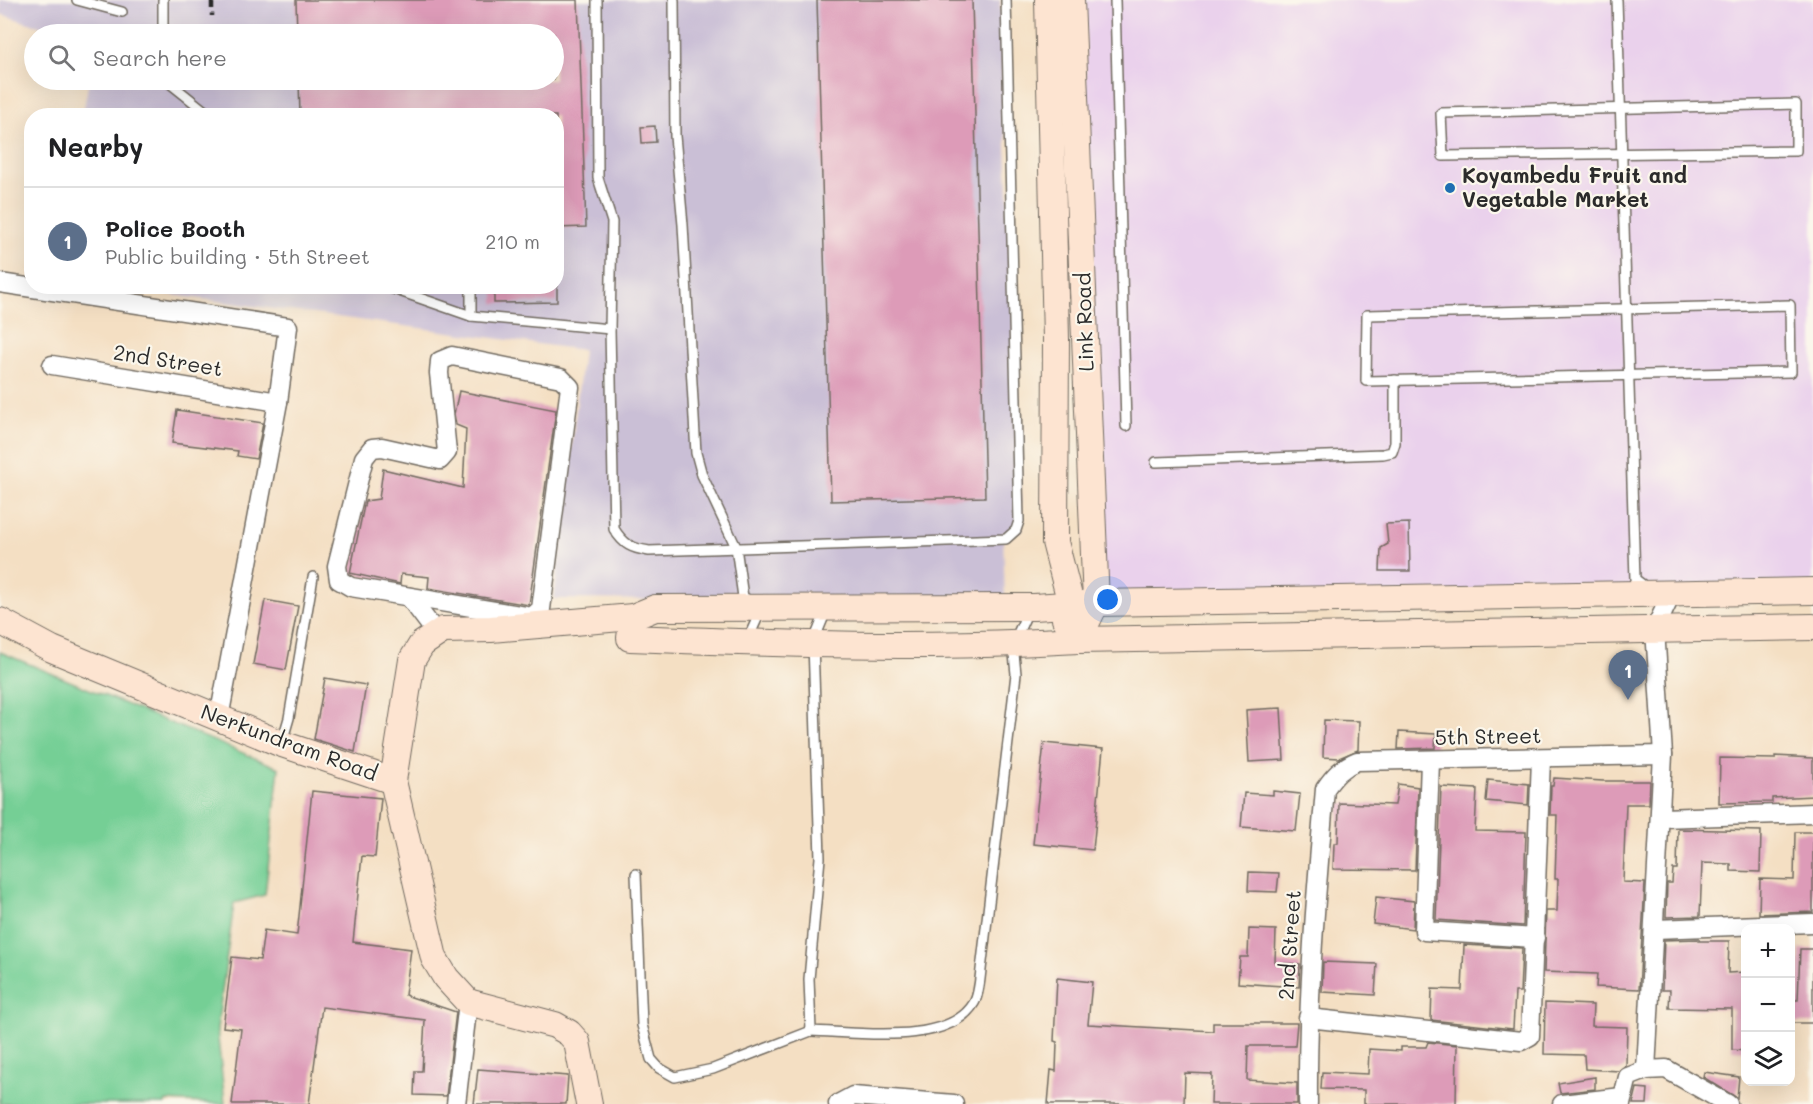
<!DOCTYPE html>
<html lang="en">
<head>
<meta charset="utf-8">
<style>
	body { margin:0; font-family:Mali,sans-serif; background:#f6f6f6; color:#202124 }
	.controls { position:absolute; right:18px; bottom:18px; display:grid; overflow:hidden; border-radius:12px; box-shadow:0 6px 24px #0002 }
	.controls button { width:54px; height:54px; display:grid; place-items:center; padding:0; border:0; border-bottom:2px solid #e0e0e0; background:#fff; color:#202124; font:30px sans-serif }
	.you { position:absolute; left:1108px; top:600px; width:21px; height:21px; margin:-15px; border:4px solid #fff; border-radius:50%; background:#1a73e8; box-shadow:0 0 0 9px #1a73e833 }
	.badge { display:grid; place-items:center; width:39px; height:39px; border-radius:50%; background:#1f6fb2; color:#fff; font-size:20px; font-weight:700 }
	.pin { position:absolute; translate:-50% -50px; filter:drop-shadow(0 2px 3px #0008) }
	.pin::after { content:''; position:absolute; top:32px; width:21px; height:18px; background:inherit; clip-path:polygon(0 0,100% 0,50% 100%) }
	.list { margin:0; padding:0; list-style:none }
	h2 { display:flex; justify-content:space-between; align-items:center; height:78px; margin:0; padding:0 24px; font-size:26px }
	h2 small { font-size:20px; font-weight:400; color:#757577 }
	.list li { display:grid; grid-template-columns:39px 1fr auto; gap:18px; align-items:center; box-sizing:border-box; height:108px; padding:0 24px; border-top:2px solid #e0e0e0 }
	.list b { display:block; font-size:22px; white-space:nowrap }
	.list p { margin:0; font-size:20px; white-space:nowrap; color:#757577 }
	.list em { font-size:20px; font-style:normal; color:#757577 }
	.icon { flex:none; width:33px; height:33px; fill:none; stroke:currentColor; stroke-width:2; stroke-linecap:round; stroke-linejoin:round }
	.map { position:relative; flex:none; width:1813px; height:1104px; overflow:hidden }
	.search { position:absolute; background:#fff; box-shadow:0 6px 24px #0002; left:24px; top:24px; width:540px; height:66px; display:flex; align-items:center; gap:15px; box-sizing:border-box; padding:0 21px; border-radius:33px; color:#757577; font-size:22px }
	.panel { position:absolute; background:#fff; box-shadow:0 6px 24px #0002; left:24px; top:108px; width:540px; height:186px; border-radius:24px }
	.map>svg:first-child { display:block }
</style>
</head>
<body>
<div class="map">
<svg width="1813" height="1104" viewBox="0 0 1813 1104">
	<rect width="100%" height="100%" fill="#fbf7ec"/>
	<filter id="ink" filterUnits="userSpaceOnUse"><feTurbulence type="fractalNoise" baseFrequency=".0167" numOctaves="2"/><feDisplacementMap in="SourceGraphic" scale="12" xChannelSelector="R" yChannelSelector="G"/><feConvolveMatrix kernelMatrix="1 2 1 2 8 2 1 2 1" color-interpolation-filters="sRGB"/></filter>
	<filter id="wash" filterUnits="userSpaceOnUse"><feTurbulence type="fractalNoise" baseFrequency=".008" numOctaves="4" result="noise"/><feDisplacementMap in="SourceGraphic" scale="24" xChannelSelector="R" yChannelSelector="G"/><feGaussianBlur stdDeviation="1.35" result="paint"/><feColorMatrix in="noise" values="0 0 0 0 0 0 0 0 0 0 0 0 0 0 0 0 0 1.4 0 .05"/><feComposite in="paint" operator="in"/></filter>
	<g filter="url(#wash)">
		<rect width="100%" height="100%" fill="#f4dfc3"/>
		<path fill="#ead1ec" d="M1085 0H1813V587L1093 600Z"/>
		<path fill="#cabfd6" d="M0 0H1000L1022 532H1003L1005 602 554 599 583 350 158 293 160 286H556V116H89L83 113 89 80H554V34H64L0 14Z"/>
		<path fill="#75cf95" stroke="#507d60" stroke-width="1.5" d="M0 652 279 768 265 895 234 903 217 1029 225 1104 166 1101 165 1104H0Z"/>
		<g id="blocks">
			<g fill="#dd9bb8">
				<path d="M296 0H578L586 227 556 228V116H300L299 80H554V34H297Z"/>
				<path d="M817 0H972L985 497 831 501Z"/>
				<path d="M655 126 656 142 642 143 641 127Z"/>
				<path d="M494 286H557V302L494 303Z"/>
				<path d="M459 391 556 410 529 605 428 588 429 577 401 574 400 584 350 573 365 501 379 499 383 469 463 488 466 429 456 425 454 414Z"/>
				<path d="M177 410 263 423 256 459 237 456 238 451 172 443Z"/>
				<path d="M1409 523 1410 571H1380L1381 548 1388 544 1386 524Z"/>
				<path d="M265 600 298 606 286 670 253 664Z"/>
				<path d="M325 678 366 685 355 752 314 739Z"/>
				<path d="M1281 708 1284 760 1249 762 1246 710Z"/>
				<path d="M1324 720 1359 721 1358 750 1339 758 1323 757Z"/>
				<path d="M1399 732 1436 734 1435 748 1398 749Z"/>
				<path d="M1044 743 1103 749 1093 850 1033 844Z"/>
				<path d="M1775 756 1813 758V796L1772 798V802L1719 803 1720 758 1775 759Z"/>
				<path d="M1554 778 1603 781H1650L1649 804H1626L1623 882 1645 883 1639 989 1596 987 1597 974 1544 972 1546 911H1557L1558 879H1555L1557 815H1550L1551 786H1553Z"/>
				<path d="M1488 780 1529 784 1528 805 1486 801Z"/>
				<path d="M1398 784 1418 787 1415 870 1333 869 1334 843H1338L1339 803 1395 805Z"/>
				<path d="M1441 787 1477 789 1475 831 1526 832 1523 926 1436 920Z"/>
				<path d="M312 791 381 798 375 857 362 856 353 942 411 949 405 995 456 1012 446 1096 414 1095 415 1071H422L425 1020 322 1007 309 1104H232L241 1029 223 1027 232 957 260 960 264 930 297 935Z"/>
				<path d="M1273 791 1300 794 1296 831 1241 827 1244 793 1273 795Z"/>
				<path d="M1678 829 1761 831 1760 872 1731 871V864L1702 863 1700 916 1666 917 1667 883H1672L1673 869H1677Z"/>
				<path d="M1795 832H1813V912L1759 914 1760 879 1794 880Z"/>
				<path d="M1249 872 1279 873 1277 892 1248 891Z"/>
				<path d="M1376 897 1414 901 1413 929 1373 924Z"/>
				<path d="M1249 929 1276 930 1275 963 1300 964 1299 987 1238 983 1240 957H1248Z"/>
				<path d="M1699 939V941H1729L1728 973 1746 972V1051L1732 1050V1009L1669 1008 1670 990H1662L1664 940Z"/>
				<path d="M1464 945 1522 948 1520 992H1515L1513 1029 1431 1020 1432 989 1462 990Z"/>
				<path d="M1800 949H1813V1023H1793V1000H1798Z"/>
				<path d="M1323 962 1377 964 1375 995 1322 992Z"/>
				<path d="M1057 978 1092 982 1088 1024 1213 1031V1023H1297L1295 1046H1248L1247 1080 1297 1083V1104H1211L1212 1074 1185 1073 1184 1104H1048L1051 1070 1056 1071 1057 1042 1054 1041Z"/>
				<path d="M1545 1003 1593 1005 1592 1026 1627 1027 1626 1066 1619 1071 1585 1069 1584 1055 1544 1054Z"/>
				<path d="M1428 1042 1457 1045 1456 1104H1364V1090L1321 1089 1322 1072 1368 1074 1369 1049 1401 1051V1047H1426Z"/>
				<path d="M478 1069 568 1076 566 1104H474Z"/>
				<path d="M1704 1072 1739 1077 1737 1098 1703 1077Z"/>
				<path d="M1595 1077V1089L1560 1093 1558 1083Z"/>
				<path d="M1637 1088 1648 1089 1647 1104H1633Z"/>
			</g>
		</g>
	</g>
	<g filter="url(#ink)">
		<use href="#blocks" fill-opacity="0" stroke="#716a60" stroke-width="1.5"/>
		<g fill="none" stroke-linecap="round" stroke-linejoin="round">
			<defs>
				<g id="lane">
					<path d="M77 0 122 12"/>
					<path d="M597 0 598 178 612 222 610 329"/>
					<path d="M674 0 675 136 683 225 696 453 702 475 736 547 743 597 751 601"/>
					<path d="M1115 0 1126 426"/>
					<path d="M1617 0 1635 579 1647 588"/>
					<path d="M163 34V0"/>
					<path d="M166 80 211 116"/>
					<path d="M1796 104V151L1443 156 1441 113Z"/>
					<path d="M385 286 471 316 610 329 614 529C624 545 631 548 649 551L1006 539 1016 530 1019 521 1006 0"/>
					<path d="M471 286V316"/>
					<path d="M1790 305 1791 372 1366 381 1367 315Z"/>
					<path d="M1156 462 1383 454 1392 452 1395 443V380"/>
					<path d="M826 611 813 643 820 858 809 979 811 1031C854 1032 948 1047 974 1003 980 993 980 974 982 962L1016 674 1013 644 1029 609"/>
					<path d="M748 639 761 610"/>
					<path d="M282 742 289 718 313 577"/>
					<path d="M636 874 642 1025 651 1059 659 1068 675 1077 713 1069 811 1031"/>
				</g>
				<g id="street">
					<path d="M0 283 288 327 278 402 219 718"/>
					<path d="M452 356 561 378 570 387 541 609 532 617 351 587 339 580 337 566 364 458 372 448 382 447 440 460 447 452 439 373 440 361Z"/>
					<path d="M52 365 278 402"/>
					<path d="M409 597 437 634"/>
					<path d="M1430 761 1424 931 1535 938"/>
					<path d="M1662 818 1813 813"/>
					<path d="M1655 929 1813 923"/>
					<path d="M1308 1018 1521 1041 1530 1036 1541 759"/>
					<path d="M1646 1070 1663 755 1655 629 1672 593"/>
					<path d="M456 1104 468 1002"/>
					<path d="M838 1104 853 1096 954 1104"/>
					<path d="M1308 1104C1307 999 1316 894 1325 789 1334 776 1342 767 1357 761L1663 755"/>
					<path d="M1562 1104 1622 1097"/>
					<path d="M1621 1104 1628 1077 1646 1070 1666 1069 1728 1104"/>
				</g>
				<g id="secondary">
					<path d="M1048 0 1056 339 1055 542 1071 604 1065 619"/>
					<path d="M1071 0 1096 603 1078 640"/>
					<path d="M633 617 630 638C779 644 929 649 1078 640L1813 627"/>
					<path d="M0 621 52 649 282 744 393 781"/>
					<path d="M589 1104 577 1042 569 1033 555 1025 468 1002 446 978 434 958 393 781 412 660 422 644 443 630 491 629 633 617 655 608 1034 607 1096 603 1813 591"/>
				</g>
			</defs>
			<use href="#lane" stroke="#716a60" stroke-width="12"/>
			<use href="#street" stroke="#716a60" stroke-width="21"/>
			<use href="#secondary" stroke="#716a60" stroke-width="28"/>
			<use href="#lane" stroke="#fff" stroke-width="9"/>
			<use href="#street" stroke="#fff" stroke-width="18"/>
			<use href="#secondary" stroke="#fde4d1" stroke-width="26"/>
			<path stroke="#2b2b2b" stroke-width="4.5" stroke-dasharray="9 4.5" stroke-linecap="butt" d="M212 0V16"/>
		</g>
	</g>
	<circle fill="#1f6fb2" stroke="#fbf7ec" stroke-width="2" cx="1450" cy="188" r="6"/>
	<g text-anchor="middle" stroke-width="4.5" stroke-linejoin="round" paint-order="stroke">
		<g font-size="21" font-weight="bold" fill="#2b2b2b" stroke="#fbf7ec" text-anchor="start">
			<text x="1462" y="183">Koyambedu Fruit and<tspan x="1462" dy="24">Vegetable Market</tspan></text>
		</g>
		<g font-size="21" fill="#2b2b2b" stroke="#fbf7ec">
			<text transform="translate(1085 322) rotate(-92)" y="7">Link Road</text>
			<text transform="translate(168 361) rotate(9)" y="7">2nd Street</text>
			<text transform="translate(1488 737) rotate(-1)" y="7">5th Street</text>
			<text transform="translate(289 743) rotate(20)" y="7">Nerkundram Road</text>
			<text transform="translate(1290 945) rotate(-86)" y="7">2nd Street</text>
		</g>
	</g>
</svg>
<div class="controls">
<button>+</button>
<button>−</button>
<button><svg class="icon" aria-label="layers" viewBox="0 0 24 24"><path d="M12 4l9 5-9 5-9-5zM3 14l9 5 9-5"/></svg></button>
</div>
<div class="you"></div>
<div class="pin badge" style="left:1628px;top:700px;background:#5c6f8a">1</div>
<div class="search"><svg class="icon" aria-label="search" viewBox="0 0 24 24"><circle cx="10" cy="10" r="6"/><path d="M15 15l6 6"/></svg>Search here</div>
<section class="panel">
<h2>Nearby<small></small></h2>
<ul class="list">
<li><span class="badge" style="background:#5c6f8a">1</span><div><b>Police Booth</b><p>Public building · 5th Street</p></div><em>210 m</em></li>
</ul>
</section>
</div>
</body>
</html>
